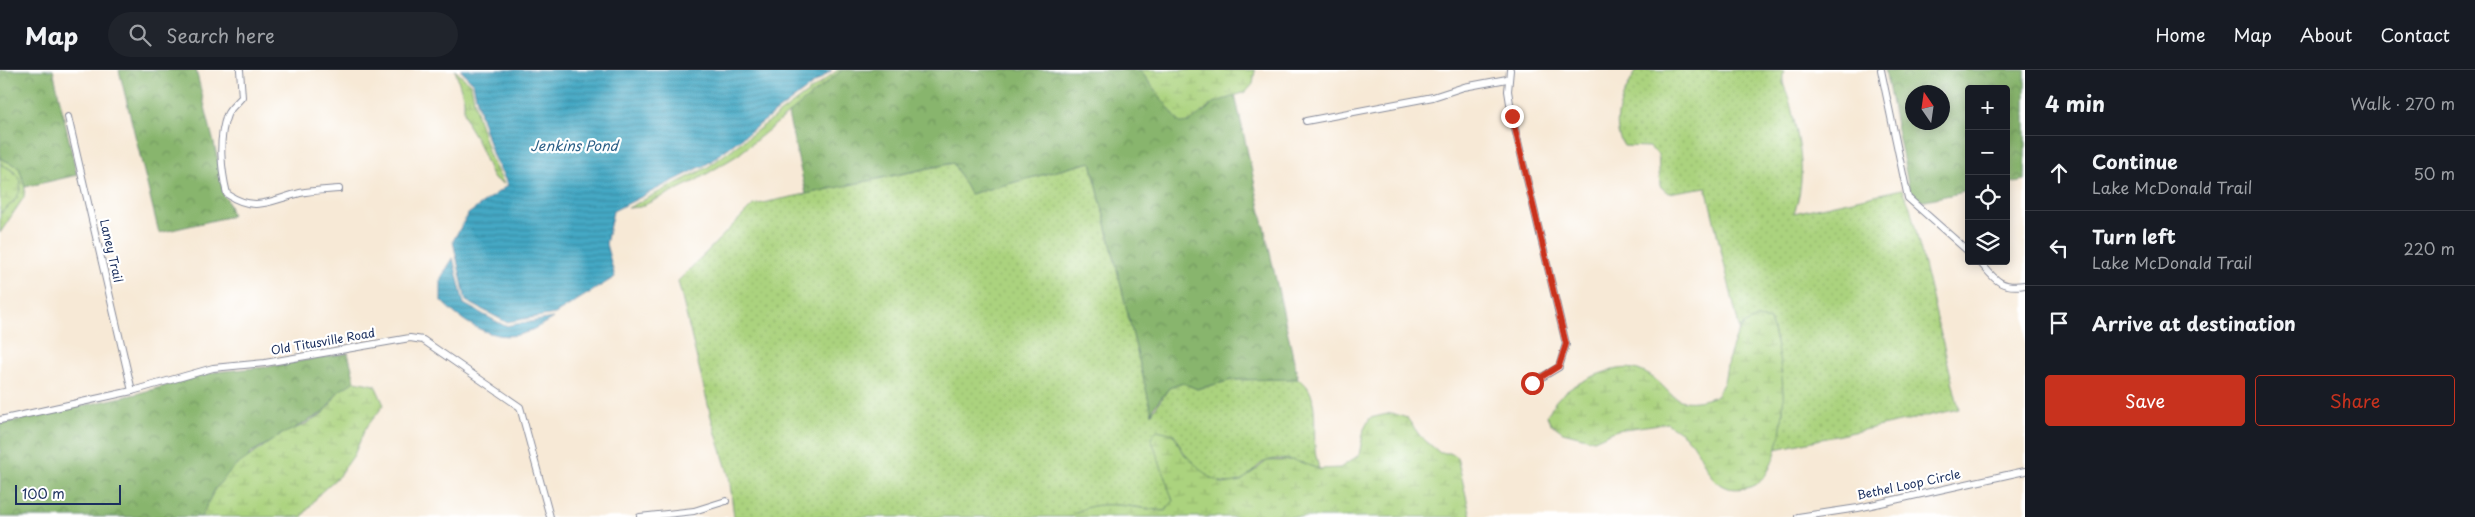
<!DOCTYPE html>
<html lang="en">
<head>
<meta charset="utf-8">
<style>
	body { margin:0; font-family:"Playpen Sans",sans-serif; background:#20242c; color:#f1f3f6 }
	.controls { position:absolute; right:15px; top:15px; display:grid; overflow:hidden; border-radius:5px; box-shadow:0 2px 12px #0003 }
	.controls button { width:45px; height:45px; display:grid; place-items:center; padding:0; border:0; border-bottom:1px solid #363941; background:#171b24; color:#f1f3f6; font:25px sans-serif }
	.compass { position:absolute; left:1905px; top:15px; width:45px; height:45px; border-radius:50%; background:#171b24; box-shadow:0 2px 12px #0003; rotate:347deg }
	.scale { position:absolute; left:15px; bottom:12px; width:106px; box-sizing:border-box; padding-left:5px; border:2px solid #1b2f5e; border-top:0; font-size:14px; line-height:18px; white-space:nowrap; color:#1b2f5e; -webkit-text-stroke:4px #fff; paint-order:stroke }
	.stop { position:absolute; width:15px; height:15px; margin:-11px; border:4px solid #c8321e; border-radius:50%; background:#fff }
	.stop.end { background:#c8321e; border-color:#fff; box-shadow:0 1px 5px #0008 }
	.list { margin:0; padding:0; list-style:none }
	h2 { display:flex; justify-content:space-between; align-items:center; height:65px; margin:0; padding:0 20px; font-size:21px }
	h2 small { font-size:16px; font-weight:400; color:#9ea1a6 }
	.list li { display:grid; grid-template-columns:32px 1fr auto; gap:15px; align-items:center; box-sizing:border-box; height:75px; padding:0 20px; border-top:1px solid #363941 }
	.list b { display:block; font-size:19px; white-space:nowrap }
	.list p { margin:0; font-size:16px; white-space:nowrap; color:#9ea1a6 }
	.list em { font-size:16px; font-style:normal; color:#9ea1a6 }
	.actions { display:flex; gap:10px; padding:15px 20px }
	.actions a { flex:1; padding:11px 0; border:1px solid #c8321e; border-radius:5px; text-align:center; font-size:18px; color:#c8321e }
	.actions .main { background:#c8321e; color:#fff }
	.icon { flex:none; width:28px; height:28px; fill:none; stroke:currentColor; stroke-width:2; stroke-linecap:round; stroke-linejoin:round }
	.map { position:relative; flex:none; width:2025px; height:447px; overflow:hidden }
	header { display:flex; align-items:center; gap:30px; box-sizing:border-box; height:70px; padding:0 25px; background:#171b24; border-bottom:1px solid #363941 }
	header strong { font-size:24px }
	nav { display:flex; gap:28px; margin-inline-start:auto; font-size:18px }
	.search { width:350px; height:45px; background:#20242c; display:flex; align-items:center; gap:12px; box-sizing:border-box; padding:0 18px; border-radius:28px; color:#9ea1a6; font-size:19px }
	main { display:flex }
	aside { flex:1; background:#171b24 }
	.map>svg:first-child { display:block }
</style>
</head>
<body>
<header>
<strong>Map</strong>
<div class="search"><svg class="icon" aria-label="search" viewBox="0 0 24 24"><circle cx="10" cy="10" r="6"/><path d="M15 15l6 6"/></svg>Search here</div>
<nav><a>Home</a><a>Map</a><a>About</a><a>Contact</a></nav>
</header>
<main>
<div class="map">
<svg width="2025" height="447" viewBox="0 0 2025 447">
	<defs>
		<pattern id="grass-dots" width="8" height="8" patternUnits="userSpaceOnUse" patternTransform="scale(1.25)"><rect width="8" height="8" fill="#abd37e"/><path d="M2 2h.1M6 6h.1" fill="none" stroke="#93b56f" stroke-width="1.8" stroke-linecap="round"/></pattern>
		<pattern id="forest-crowns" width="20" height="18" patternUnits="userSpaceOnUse" patternTransform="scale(1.25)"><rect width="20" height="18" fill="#88b56d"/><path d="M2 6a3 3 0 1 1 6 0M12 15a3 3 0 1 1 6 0" fill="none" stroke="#6e945d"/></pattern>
		<pattern id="wetland-marsh" width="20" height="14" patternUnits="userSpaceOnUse" patternTransform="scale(1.25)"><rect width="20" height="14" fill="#abd37e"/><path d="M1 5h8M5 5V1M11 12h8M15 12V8" fill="none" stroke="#93b56f"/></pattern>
		<pattern id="water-rules" width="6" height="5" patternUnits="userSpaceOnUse" patternTransform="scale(1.25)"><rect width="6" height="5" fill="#44a8c4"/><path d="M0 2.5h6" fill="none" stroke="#3889a2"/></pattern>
	</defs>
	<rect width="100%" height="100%" fill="#fff"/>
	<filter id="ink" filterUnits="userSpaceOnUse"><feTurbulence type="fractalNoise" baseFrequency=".02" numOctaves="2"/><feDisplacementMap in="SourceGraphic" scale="10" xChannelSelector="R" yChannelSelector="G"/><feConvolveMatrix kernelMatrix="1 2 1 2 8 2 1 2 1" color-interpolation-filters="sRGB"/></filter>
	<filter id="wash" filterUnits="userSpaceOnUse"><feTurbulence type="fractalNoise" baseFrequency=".0096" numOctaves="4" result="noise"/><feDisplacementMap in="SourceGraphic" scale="20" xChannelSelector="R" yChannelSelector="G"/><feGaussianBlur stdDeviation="1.12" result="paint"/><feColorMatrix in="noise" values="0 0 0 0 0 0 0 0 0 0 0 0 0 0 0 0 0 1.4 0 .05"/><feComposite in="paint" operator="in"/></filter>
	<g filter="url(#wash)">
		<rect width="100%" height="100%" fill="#f7e9d6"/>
		<g fill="url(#grass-dots)" stroke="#63816e">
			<path d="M1637 0H1784C1780 16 1787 18 1790 33 1799 71 1808 104 1794 143L1902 119 1910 137 1959 339 1776 379 1783 340 1776 271 1770 250 1743 255 1740 261 1706 117 1668 123 1660 116 1658 84 1649 77 1624 76C1608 53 1624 21 1637 0Z"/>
			<path d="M0 88 19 97 25 117 24 127 0 163V143L14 132V101L0 94Z"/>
			<path d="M1091 92 1152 343 1169 318 1183 313 1197 319 1232 310 1295 308C1321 315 1313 359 1315 379 1315 386 1318 392 1319 399 1305 394 1282 385 1267 391 1256 394 1250 408 1239 411 1210 421 1184 388 1174 364L1170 421 1173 432 1165 441C1136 438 1094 426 1070 447H734L729 406 711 347 678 211 753 135 954 93 970 124Z"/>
		</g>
		<g fill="url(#forest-crowns)" stroke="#527266" fill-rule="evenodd">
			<path d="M0 0H53L77 105 25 117 19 97 0 88Z"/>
			<path d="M119 0H196L220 98 223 125 227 129 232 146 159 163Z"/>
			<path d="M842 0H1140L1151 15 1203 43 1213 33 1235 25 1298 309 1232 310 1197 319 1183 313 1169 318 1154 337 1152 344 1091 92 970 124 953 93 806 124 788 44Z"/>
			<path d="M1885 0H2025V110L2006 114V19H1969V121L1916 132 1909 118ZM1912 22H1942V52H1912Z"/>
			<path d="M348 283 355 311 339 321 324 342 252 382 201 447H0V354L136 324 214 302 266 297Z"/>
		</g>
		<g fill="url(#wetland-marsh)" stroke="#63816e">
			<path d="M455 0 471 15 477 45 490 87 504 114 493 108 476 68 468 55 464 42V29Z"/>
			<path d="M838 0H842L738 85 695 111 640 137 628 138 708 97Z"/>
			<path d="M1140 0H1255L1253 14 1246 22 1213 33 1190 52 1180 53Z"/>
			<path d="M0 94C31 107 24 126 0 143Z"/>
			<path d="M1757 248 1770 250C1778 278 1785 312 1783 341 1781 364 1774 414 1747 418 1739 419 1729 420 1721 415 1705 405 1702 382 1689 369 1683 363 1674 358 1667 353L1617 360 1594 370 1563 362 1550 353 1547 346C1550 341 1552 336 1555 332 1569 314 1616 292 1638 300 1675 313 1664 344 1716 326L1724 312 1728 290 1736 267 1743 255Z"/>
			<path d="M355 311 375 315 384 335 365 359 354 385 339 406 320 423 302 447H201L215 419 233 398 280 365 304 355 324 343 339 321Z"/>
			<path d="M1392 343 1407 348 1420 366 1440 383H1450L1457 387 1471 447H1070C1094 425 1136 439 1165 441L1173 431 1151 368 1157 360 1174 364 1182 382 1209 407 1224 414 1241 411 1267 391 1293 390 1319 399 1340 398 1359 385 1364 359 1370 348Z"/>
		</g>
		<g fill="url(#water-rules)" stroke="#306c91">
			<path d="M460 0H832L707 94 613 141 606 174 615 207 555 244 506 252 466 231 453 171 468 144 508 115 493 86 480 44 473 13Z"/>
			<path d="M453 188 464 234 505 256 553 248C543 254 529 263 517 265 488 270 460 250 441 231V208Z"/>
		</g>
	</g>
	<g filter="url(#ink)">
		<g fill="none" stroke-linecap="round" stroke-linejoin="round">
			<defs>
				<g id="minor">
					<path d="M240 0 242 27C238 32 229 39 227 45 218 68 221 100 227 124 255 143 271 130 300 123 313 120 327 120 339 119"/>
					<path d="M1510 0 1508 21 1512 46 1566 274 1559 297 1532 313"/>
					<path d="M1881 0 1908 128 1969 182"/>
					<path d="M68 47 132 321"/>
					<path d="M1306 51 1433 27 1464 17 1507 9"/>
					<path d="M1979 191C1995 209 1999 219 2025 215"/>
					<path d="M0 350 132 321 213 298 265 293 410 268 423 270 520 337 550 447"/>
					<path d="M640 447 694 441 726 431"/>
					<path d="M1798 447 1858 438 2025 401"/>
				</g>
			</defs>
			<use href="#minor" stroke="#898c9a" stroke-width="8"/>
			<use href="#minor" stroke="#fff" stroke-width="6"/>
		</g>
	</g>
	<g fill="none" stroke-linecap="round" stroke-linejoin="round" filter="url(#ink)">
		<path stroke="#c8321e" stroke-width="6" d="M1512 46 1566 274 1559 296 1532 313"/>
	</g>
	<g text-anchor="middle" stroke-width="4.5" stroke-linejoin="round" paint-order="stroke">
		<g font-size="12" fill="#1b2f5e" stroke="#fff">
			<text transform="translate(111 181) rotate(77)" y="4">Laney Trail</text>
			<text transform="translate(323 272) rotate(-10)" y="4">Old Titusville Road</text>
			<text transform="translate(1909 415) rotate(-12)" y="4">Bethel Loop Circle</text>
		</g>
		<g font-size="14" font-style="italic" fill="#2b5f87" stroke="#fff">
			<text x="574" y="81">Jenkins Pond</text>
		</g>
	</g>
</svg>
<div class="controls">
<button>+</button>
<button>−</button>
<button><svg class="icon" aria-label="locate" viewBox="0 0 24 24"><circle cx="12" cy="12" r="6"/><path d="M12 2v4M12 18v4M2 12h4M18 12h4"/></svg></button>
<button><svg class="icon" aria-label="layers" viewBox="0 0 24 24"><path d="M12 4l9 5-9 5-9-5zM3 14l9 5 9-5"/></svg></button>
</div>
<svg class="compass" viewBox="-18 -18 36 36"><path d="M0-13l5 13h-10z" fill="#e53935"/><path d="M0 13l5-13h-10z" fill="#9ea1a6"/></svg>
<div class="scale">100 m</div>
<div class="stop" style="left:1532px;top:313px"></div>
<div class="stop end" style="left:1512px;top:46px"></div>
</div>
<aside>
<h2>4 min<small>Walk · 270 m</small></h2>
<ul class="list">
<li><svg class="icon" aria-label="ahead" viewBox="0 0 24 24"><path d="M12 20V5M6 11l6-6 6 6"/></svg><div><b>Continue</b><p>Lake McDonald Trail</p></div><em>50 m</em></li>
<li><svg class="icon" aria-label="left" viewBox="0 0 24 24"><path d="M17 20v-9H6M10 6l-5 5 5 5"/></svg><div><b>Turn left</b><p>Lake McDonald Trail</p></div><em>220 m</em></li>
<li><svg class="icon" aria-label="arrive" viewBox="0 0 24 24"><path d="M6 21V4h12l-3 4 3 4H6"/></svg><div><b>Arrive at destination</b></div></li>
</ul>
<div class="actions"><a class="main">Save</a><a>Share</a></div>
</aside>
</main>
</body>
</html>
